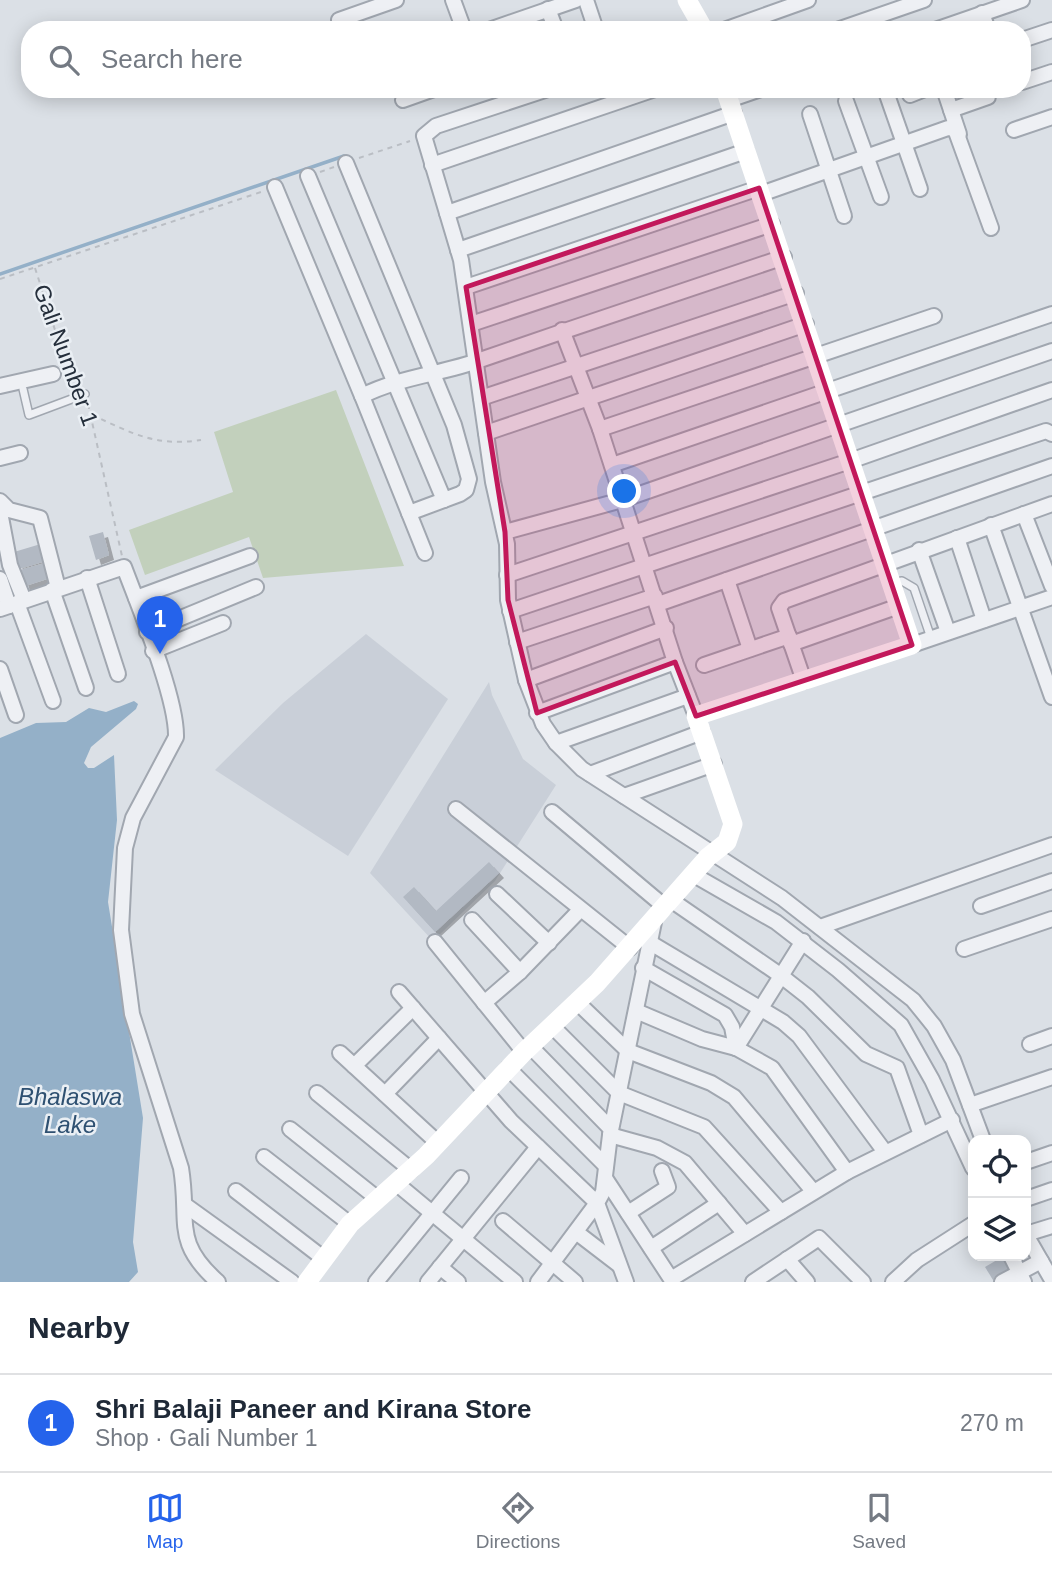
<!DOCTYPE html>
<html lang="en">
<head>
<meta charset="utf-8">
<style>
	body { margin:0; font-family:Arial,sans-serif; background:#f6f6f7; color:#1f2937 }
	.controls { position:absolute; right:21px; bottom:21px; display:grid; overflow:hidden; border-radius:14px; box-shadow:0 4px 18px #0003 }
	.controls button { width:63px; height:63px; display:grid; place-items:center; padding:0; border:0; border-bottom:2px solid #e0e1e3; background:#fff; color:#1f2937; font:35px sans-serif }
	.you { position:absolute; left:625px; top:492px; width:24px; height:24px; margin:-18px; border:5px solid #fff; border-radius:50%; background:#1a73e8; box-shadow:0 0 0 10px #1a73e833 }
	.badge { display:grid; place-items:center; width:46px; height:46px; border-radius:50%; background:#2563eb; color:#fff; font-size:23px; font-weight:700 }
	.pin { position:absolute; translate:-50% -58px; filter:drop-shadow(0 2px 4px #0008) }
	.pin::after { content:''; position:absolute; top:37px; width:24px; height:21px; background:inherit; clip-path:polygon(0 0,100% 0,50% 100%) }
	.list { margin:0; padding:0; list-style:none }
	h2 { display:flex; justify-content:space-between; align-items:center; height:91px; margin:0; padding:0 28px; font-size:30px }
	h2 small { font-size:23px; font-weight:400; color:#747a83 }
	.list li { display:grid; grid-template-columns:46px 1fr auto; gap:21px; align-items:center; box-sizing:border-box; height:98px; padding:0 28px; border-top:2px solid #e0e1e3 }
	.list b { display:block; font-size:26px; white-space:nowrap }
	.list p { margin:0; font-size:23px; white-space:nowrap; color:#747a83 }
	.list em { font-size:23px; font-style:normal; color:#747a83 }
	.icon { flex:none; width:38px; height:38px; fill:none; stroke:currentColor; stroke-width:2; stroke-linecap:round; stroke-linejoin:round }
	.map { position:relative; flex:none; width:1052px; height:1282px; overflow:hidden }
	.search { position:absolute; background:#fff; box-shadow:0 4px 18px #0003; left:21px; right:21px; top:21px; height:77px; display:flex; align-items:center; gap:18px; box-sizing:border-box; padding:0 24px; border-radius:28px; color:#747a83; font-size:26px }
	.sheet { height:189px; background:#fff }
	nav { display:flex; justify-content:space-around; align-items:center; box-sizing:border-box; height:98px; border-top:2px solid #e0e1e3; background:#fff; font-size:19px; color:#747a83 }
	nav a { display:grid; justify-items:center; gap:4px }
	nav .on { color:#2563eb }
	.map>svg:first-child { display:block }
</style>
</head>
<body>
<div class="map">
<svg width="1052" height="1282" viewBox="0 0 1052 1282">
	<defs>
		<filter id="shadow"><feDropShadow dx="5" dy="5" stdDeviation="0" flood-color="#0004"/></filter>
	</defs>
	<rect width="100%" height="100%" fill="#dbe0e6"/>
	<g fill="#c9cfd8">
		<path d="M366 634 448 699 348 856 215 770 283 703Z"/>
		<path d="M489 682 492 695 523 759 556 785 495 881 433 941 370 873Z"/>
	</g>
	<path fill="#c2d0bc" d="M336 390 404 566 263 578 249 537 145 575 129 530 233 492 214 432Z"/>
	<path fill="#94b0c8" d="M134 701 138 704 136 709 91 747 84 763 88 768H94L114 755 117 820 108 902 143 1118 133 1242 138 1272 129 1282H0V738L36 723 66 722 89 708 106 712Z"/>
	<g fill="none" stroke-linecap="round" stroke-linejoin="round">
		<path stroke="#94b0c8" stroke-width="3.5" d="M0 274 344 156"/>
	</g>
	<g fill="#b2b9c3" filter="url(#shadow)">
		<path d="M103 532 109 555 96 560 89 536Z"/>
		<path d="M44 543 49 560 19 569 14 552Z"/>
		<path d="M49 562 53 577 25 586 20 570Z"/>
		<path d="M489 862 499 873 435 932 403 897 414 887 436 911Z"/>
		<path d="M1002 1257 1010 1270 993 1280 985 1267Z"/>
	</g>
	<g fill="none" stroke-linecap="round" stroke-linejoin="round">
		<defs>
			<g id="lane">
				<path d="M23 389 29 415 85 394"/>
				<path d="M892 583 902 581 914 588 931 638"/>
			</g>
			<g id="street">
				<path d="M453 0 464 30"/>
				<path d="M586 0 596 30"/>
				<path d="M548 9 556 30"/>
				<path d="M982 13 988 30"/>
				<path d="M339 20 396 0"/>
				<path d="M489 30 576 0"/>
				<path d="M724 30 808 0"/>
				<path d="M837 30 924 0"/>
				<path d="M935 30 1022 0"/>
				<path d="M1022 40 1052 30"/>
				<path d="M1022 82 1052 72"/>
				<path d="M548 89 436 126 424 136 461 260 493 482 507 544 508 600 526 680 543 724 556 743 582 769 782 898 913 1000 934 1026 953 1060 983 1140"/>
				<path d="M885 89 920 189"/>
				<path d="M944 89 959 134"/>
				<path d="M910 95 925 89"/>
				<path d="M403 100 434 89"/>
				<path d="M729 100 761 89"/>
				<path d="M846 101 881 197"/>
				<path d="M951 110 988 97"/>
				<path d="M810 114 844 216"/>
				<path d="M1014 130 1052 117"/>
				<path d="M346 163 454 425 469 479 466 490 460 494 409 513"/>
				<path d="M432 165 655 89"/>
				<path d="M308 176 444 500"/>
				<path d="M275 187 362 396C399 377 442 374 480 360 581 325 682 291 784 257"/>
				<path d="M761 194 948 128 955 129 991 228"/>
				<path d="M447 213 734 113"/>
				<path d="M458 250 746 151"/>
				<path d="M466 287 759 188"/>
				<path d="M471 324 772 224"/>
				<path d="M562 330 600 429 675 662 696 716"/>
				<path d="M0 386 53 374"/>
				<path d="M362 396 425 553"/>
				<path d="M481 398 796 293"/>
				<path d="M600 429 934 316"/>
				<path d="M486 433 806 324"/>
				<path d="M0 458 20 453"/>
				<path d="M612 465 1052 314"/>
				<path d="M0 501 9 510 40 518 58 588"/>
				<path d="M0 512 10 565 24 600"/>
				<path d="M1024 514 1052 586"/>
				<path d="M991 525 1052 697"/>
				<path d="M505 532 622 500 1052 351"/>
				<path d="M957 538 984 620"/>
				<path d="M919 550 948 632"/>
				<path d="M507 575 850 461 1052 390"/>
				<path d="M87 578 118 674"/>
				<path d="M0 579 9 606"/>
				<path d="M727 580 750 649"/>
				<path d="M52 590 86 688"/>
				<path d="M136 598 250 556"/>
				<path d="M17 603 53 701"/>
				<path d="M658 604 1052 466"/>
				<path d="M0 609 124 567C139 607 177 698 176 737L133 818 125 848 121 930 132 1014 181 1168C190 1223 172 1241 218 1282"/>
				<path d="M510 611 1046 431 1052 434"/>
				<path d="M147 632 256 587"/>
				<path d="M517 642 655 596"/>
				<path d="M791 644 899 606"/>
				<path d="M912 645 1052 597"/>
				<path d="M153 651 223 623"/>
				<path d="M704 665 789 636"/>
				<path d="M0 669 16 715"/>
				<path d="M526 680 666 628"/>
				<path d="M804 681 779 608 784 601 1052 504"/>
				<path d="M537 713 675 662"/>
				<path d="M556 743 688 696"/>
				<path d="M590 774 702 732"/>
				<path d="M624 796 714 764"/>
				<path d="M456 809 630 948"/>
				<path d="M552 812 665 907"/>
				<path d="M694 875 776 922 838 970 901 1025 932 1080 973 1168"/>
				<path d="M497 894 549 943"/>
				<path d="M671 900 780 975 808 997 866 1054 897 1068 921 1135"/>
				<path d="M981 906 1052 881"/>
				<path d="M472 920 520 972"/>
				<path d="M820 927 1052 845"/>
				<path d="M435 942 524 1052"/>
				<path d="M649 942 783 1022 799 1036 885 1152"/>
				<path d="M964 949 1052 919"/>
				<path d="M643 968 725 1015 732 1027 736 1048"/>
				<path d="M399 992 511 1121 597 1203 538 1282"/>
				<path d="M577 1002 628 1051 711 1083 734 1097 813 1191"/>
				<path d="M484 1003 520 972 580 910"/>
				<path d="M636 1011 702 1039 736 1048 772 1068 847 1172"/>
				<path d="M552 1026 619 1093 704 1127 781 1212"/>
				<path d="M1030 1044 1052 1036"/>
				<path d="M530 1046 611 1129"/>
				<path d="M736 1048 803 941"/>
				<path d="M340 1053 438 1143"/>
				<path d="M354 1066 413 1008"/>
				<path d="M508 1068 606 1166"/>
				<path d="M317 1093 411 1170"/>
				<path d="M385 1094 439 1038"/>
				<path d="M970 1105 1052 1077"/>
				<path d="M290 1129 378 1199"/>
				<path d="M610 1135 657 1148 685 1163 745 1234"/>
				<path d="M264 1157 350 1224"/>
				<path d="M1026 1162 1052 1153"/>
				<path d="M605 1178 671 1279 847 1172 952 1120"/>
				<path d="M396 1183 515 1282"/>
				<path d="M236 1191 323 1258"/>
				<path d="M1026 1199 1052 1190"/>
				<path d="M185 1205 292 1282"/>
				<path d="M628 1213 668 1187 662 1171"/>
				<path d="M503 1221 575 1282"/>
				<path d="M576 1232 619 1265"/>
				<path d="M1026 1234 1052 1226"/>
				<path d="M1026 1235 1052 1280"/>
				<path d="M651 1248 719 1203"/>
				<path d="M1011 1256 1024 1282"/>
				<path d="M787 1259 807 1282"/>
				<path d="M440 1267 458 1282"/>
				<path d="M376 1282 461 1178"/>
				<path d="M428 1282 538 1147"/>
				<path d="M626 1282 597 1203 603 1192 610 1135 654 922"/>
				<path d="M753 1282 819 1238 863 1282"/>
				<path d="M893 1282 917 1260 973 1224"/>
				<path d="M1002 1282 1041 1261"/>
			</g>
		</defs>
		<use href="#lane" stroke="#a1a7b0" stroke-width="10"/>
		<use href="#street" stroke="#a1a7b0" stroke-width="18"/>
		<g stroke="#babec4" stroke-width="2" stroke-dasharray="5 5" stroke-linecap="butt">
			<path d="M359 158 410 141"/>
			<path d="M320 172 334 167"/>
			<path d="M35 268 65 361 81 386"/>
			<path d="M0 279 261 192"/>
			<path d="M88 404 122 556"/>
			<path d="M92 415C132 433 155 447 201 440"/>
		</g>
		<use href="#lane" stroke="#eef0f4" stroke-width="7"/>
		<use href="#street" stroke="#eef0f4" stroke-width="14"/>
		<g stroke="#fff" stroke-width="19">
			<path d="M687 0 704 30"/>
			<path d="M307 1282 350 1224 426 1156 524 1052 597 983 708 857 727 842 733 824 696 716 912 645 725 89"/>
		</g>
	</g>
	<path fill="#c2185b" fill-opacity="0.2" stroke="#c2185b" stroke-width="5" stroke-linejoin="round" d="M759 188 912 645 696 716 675 662 537 713 508 600 505 532 466 287Z"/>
	<g text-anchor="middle" stroke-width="5" stroke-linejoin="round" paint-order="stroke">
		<g font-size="23" fill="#252f3c" stroke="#eaeff4">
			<text transform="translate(66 355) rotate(70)" y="8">Gali Number 1</text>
		</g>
		<g font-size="24" font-style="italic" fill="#2e5071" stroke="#eaeff4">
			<text x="70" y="1105">Bhalaswa<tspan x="70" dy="28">Lake</tspan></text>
		</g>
	</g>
</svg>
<div class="controls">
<button><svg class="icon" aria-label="locate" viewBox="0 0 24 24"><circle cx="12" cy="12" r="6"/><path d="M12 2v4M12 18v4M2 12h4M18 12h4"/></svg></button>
<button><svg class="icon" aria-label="layers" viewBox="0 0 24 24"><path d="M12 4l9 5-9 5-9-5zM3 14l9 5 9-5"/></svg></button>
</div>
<div class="you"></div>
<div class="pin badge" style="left:160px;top:654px">1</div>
<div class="search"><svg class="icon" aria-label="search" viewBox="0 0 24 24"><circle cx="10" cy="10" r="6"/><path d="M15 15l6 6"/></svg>Search here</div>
</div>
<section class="sheet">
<h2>Nearby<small></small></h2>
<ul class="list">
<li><span class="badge">1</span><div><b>Shri Balaji Paneer and Kirana Store</b><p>Shop · Gali Number 1</p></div><em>270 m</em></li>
</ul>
</section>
<nav>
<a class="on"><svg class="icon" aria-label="map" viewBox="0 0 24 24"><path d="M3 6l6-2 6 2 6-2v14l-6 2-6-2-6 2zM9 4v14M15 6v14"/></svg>Map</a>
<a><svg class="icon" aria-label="directions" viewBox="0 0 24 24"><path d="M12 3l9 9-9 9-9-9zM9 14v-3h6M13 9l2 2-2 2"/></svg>Directions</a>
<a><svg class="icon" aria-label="saved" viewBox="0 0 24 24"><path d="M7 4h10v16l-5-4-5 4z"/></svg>Saved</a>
</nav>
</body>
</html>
